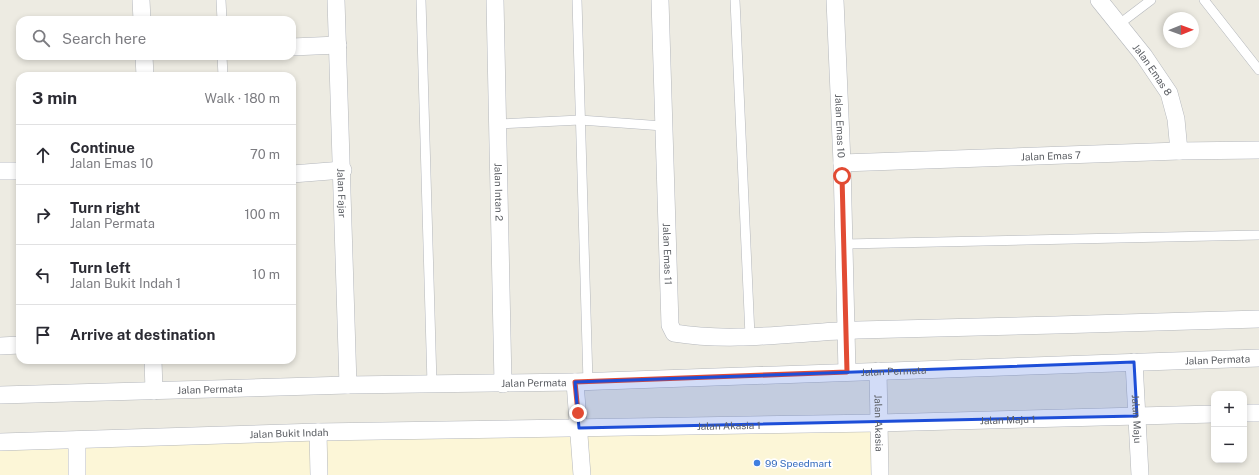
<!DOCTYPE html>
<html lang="en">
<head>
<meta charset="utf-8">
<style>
	body { margin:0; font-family:"Public Sans",sans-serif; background:#f7f7f7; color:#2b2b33 }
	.controls { position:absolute; right:12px; bottom:12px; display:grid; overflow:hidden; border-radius:8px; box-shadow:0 2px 6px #0003 }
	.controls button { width:36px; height:36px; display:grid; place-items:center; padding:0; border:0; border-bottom:1px solid #e1e1e2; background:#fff; color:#2b2b33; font:20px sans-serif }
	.compass { position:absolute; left:1163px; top:12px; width:36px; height:36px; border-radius:50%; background:#fff; box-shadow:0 2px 6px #0003; rotate:89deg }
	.stop { position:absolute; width:12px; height:12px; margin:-9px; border:3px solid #e24b33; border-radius:50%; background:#fff }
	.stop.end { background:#e24b33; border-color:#fff; box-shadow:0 1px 4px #0008 }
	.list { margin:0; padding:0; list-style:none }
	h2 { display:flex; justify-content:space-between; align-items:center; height:52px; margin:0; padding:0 16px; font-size:17px }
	h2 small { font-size:13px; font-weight:400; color:#7c7c81 }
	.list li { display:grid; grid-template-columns:26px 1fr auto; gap:12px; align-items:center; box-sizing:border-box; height:60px; padding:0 16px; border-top:1px solid #e1e1e2 }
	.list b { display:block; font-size:15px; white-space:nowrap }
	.list p { margin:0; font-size:13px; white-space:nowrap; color:#7c7c81 }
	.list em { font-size:13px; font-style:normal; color:#7c7c81 }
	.icon { flex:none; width:22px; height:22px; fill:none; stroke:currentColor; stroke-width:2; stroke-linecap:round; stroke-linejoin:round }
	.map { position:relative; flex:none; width:1259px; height:475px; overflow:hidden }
	.search { position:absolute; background:#fff; box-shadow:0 2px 6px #0003; left:16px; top:16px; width:280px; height:44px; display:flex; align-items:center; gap:10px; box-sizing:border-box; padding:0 14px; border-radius:12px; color:#7c7c81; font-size:15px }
	.panel { position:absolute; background:#fff; box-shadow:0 2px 6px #0003; left:16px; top:72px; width:280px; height:292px; border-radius:12px }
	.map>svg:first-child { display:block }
</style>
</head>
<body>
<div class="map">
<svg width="1259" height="475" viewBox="0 0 1259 475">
	<rect width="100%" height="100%" fill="#edebe2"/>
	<path fill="#fcf6d7" d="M885 415 887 475H0V434Z"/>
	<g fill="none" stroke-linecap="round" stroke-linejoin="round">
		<defs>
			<g id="service">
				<path d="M221 0 222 20"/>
				<path d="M421 0 432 384"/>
				<path d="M577 0 588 382"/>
				<path d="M735 0 750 336"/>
				<path d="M1204 0 1259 70"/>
				<path d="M1118 25 1151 0"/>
				<path d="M222 56 223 76"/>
				<path d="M498 124 580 120 663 126"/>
				<path d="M845 244 1259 235"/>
			</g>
			<g id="minor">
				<path d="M141 0 142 20"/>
				<path id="s1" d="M336 0 348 385"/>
				<path id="s2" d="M495 0 503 384"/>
				<path id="s3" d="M660 0 670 325 674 333C734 343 797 332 858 330 992 327 1125 323 1259 319"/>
				<path id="s4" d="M835 0 842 163 847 372"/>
				<path id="s5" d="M1099 0 1144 56 1169 93 1176 119 1179 151"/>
				<path d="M292 47 338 45"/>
				<path d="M144 56 145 76"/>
				<path id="s6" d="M842 163 1179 151 1259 150"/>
				<path d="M0 171H20"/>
				<path d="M292 174 343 170"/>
				<path d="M0 346 20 345"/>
				<path d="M153 360 154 391"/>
				<path id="s7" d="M1134 362 1140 475"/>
				<path id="s8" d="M878 371 880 475"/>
				<path d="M575 382 582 475"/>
				<path id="s9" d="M0 395 348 385 575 382 1259 358"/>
				<path d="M1244 413H1259"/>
				<path d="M318 432 319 475"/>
				<path d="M77 440V475"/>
				<path id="s10" d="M0 442 318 432 878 423 1214 414"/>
			</g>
		</defs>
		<use href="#service" stroke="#b4b7bc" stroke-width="10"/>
		<use href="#minor" stroke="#b4b7bc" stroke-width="18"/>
		<use href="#service" stroke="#fff" stroke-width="9"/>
		<use href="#minor" stroke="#fff" stroke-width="17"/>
	</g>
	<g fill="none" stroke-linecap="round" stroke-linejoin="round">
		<path stroke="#e24b33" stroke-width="5" d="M578 413 575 382 847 372 842 176"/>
	</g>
	<path fill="#1d4ed8" fill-opacity="0.2" stroke="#1d4ed8" stroke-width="3" stroke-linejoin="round" d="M1134 362 1137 416 579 428 575 382Z"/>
	<circle fill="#3f7fe0" stroke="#fff" stroke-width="1.5" cx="757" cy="463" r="4"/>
	<g text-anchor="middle" stroke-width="3.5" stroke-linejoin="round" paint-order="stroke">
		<g font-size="10" fill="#5a5d62" stroke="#fff">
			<text dy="4" stroke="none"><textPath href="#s5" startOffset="88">Jalan Emas 8</textPath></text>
			<text dy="4" stroke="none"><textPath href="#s4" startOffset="126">Jalan Emas 10</textPath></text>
			<text dy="4" stroke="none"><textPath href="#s6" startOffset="209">Jalan Emas 7</textPath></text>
			<text dy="4" stroke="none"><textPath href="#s2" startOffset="192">Jalan Intan 2</textPath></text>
			<text dy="4" stroke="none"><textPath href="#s1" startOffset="193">Jalan Fajar</textPath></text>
			<text dy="4" stroke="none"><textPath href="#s3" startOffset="254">Jalan Emas 11</textPath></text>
			<text dy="4" stroke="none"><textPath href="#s9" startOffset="1218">Jalan Permata</textPath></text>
			<text dy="4" stroke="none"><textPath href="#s9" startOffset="894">Jalan Permata</textPath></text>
			<text dy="4" stroke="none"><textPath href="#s9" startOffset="534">Jalan Permata</textPath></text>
			<text dy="4" stroke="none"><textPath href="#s9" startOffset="210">Jalan Permata</textPath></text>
			<text dy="4" stroke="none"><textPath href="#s7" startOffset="57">Jalan Maju</textPath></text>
			<text dy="4" stroke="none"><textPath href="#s10" startOffset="1008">Jalan Maju 1</textPath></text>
			<text dy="4" stroke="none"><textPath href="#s8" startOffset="52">Jalan Akasia</textPath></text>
			<text dy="4" stroke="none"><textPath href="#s10" startOffset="729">Jalan Akasia 1</textPath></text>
			<text dy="4" stroke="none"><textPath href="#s10" startOffset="289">Jalan Bukit Indah</textPath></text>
		</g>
		<g font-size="10" fill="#366cbe" stroke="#fff" text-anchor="start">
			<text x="765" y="467">99 Speedmart</text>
		</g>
	</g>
</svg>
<div class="controls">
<button>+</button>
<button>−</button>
</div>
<svg class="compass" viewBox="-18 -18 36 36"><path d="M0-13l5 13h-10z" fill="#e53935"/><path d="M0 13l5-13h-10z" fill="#7c7c81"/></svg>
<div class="stop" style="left:842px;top:176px"></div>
<div class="stop end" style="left:578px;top:413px"></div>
<div class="search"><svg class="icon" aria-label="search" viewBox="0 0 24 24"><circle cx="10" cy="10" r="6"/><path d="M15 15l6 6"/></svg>Search here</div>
<section class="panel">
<h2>3 min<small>Walk · 180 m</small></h2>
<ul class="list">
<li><svg class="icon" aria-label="ahead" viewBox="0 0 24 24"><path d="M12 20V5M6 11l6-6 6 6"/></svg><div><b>Continue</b><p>Jalan Emas 10</p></div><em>70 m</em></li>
<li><svg class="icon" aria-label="right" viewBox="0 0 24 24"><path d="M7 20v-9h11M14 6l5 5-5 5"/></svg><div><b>Turn right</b><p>Jalan Permata</p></div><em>100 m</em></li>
<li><svg class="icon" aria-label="left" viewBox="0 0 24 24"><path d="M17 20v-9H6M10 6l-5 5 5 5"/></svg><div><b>Turn left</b><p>Jalan Bukit Indah 1</p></div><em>10 m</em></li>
<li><svg class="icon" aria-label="arrive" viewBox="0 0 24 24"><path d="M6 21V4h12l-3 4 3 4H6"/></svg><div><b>Arrive at destination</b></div></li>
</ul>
</section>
</div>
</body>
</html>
